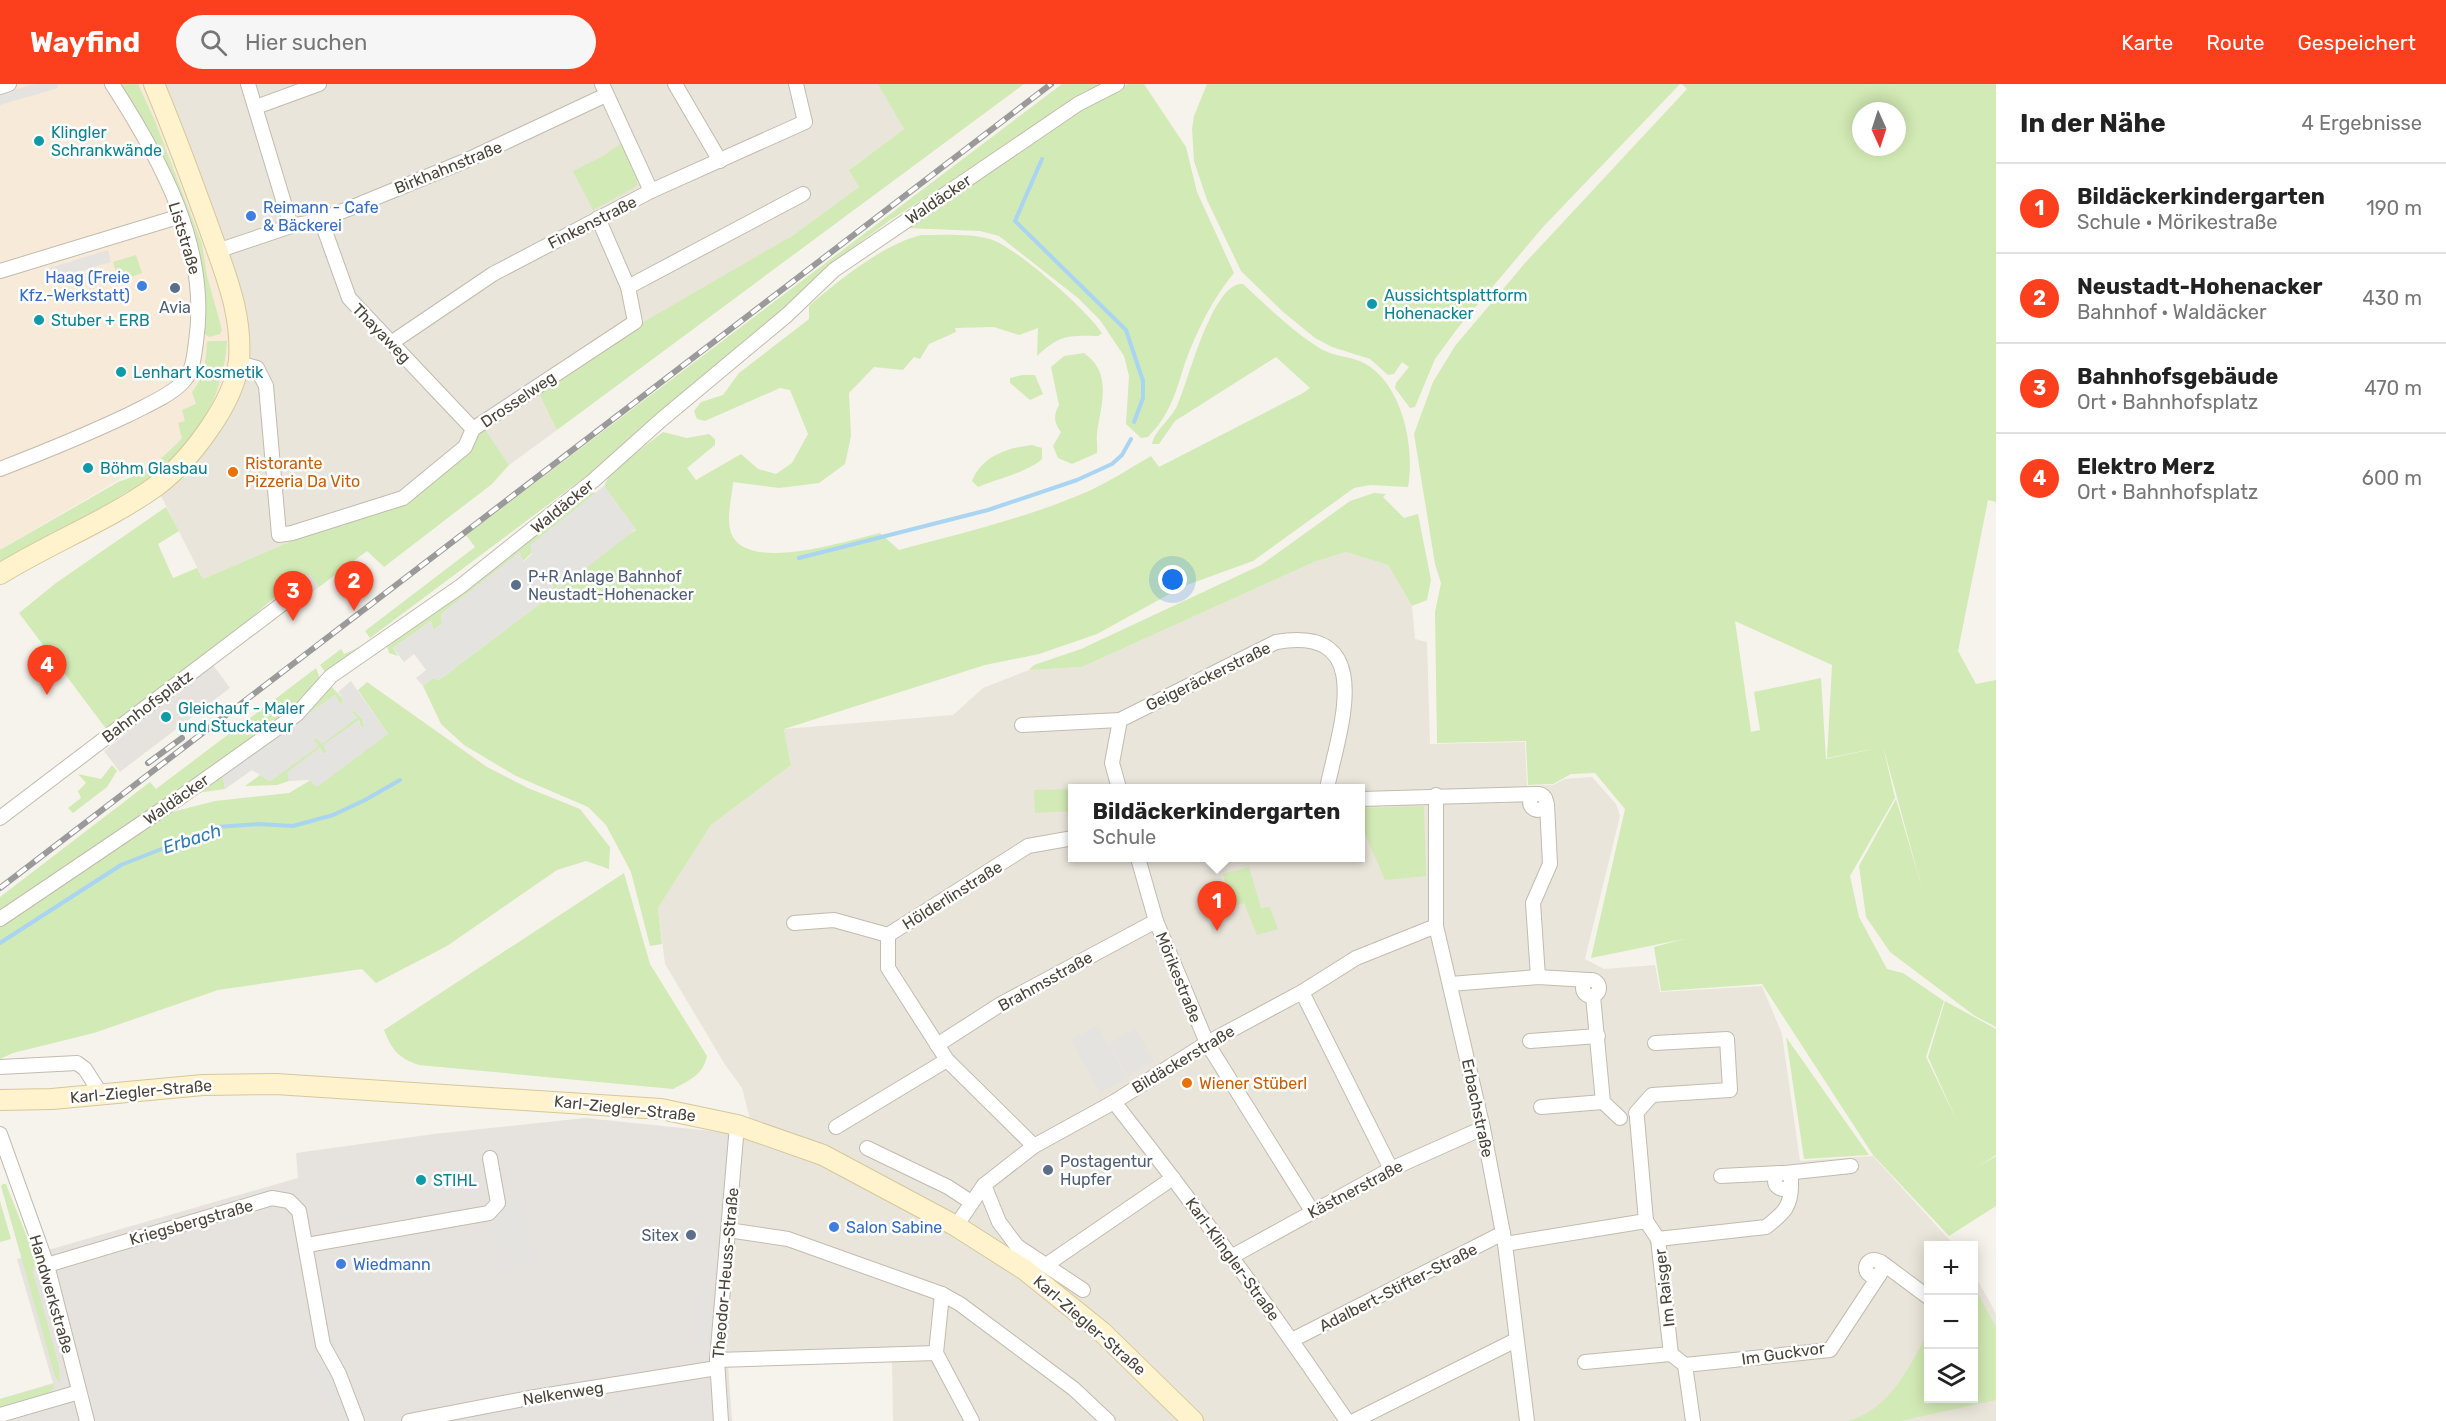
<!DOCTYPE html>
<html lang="de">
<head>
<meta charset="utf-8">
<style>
	body { margin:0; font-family:Rubik,sans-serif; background:#f6f6f6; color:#222 }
	.controls { position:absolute; right:18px; bottom:18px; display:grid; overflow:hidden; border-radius:0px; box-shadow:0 3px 15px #0003 }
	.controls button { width:54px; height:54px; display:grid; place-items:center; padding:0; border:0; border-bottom:2px solid #e0e0e0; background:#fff; color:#222; font:30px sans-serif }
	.compass { position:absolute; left:1852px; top:18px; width:54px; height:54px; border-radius:50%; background:#fff; box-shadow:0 3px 15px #0003; rotate:177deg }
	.you { position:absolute; left:1173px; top:496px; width:21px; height:21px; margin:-15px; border:4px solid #fff; border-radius:50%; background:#1a73e8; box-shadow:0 0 0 9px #1a73e833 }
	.badge { display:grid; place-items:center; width:39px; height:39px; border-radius:50%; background:#fc3f1d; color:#fff; font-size:20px; font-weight:700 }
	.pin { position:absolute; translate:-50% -50px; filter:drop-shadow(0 2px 3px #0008) }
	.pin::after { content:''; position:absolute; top:32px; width:21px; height:18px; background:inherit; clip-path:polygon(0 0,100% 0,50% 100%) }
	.popup { position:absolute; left:1068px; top:700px; width:297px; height:78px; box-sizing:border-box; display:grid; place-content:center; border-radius:0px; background:#fff; filter:drop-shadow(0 2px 4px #0005); font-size:20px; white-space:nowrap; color:#767676 }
	.popup b { font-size:22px; color:#222 }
	.popup::after { content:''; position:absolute; left:50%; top:100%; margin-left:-12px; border:12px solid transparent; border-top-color:#fff }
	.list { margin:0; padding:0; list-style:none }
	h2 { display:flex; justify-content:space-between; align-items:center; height:78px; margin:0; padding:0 24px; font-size:26px }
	h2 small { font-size:20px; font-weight:400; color:#767676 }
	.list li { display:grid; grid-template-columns:39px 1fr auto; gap:18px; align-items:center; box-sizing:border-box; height:90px; padding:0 24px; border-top:2px solid #e0e0e0 }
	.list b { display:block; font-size:22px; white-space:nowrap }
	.list p { margin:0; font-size:20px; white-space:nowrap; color:#767676 }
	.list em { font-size:20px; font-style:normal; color:#767676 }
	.icon { flex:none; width:33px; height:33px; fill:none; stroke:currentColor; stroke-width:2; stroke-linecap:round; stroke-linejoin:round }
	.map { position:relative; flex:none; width:1996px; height:1337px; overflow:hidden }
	header { display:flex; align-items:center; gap:36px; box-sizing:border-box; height:84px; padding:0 30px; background:#fc3f1d; color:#fff }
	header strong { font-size:28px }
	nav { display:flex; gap:33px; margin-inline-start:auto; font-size:21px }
	.search { width:420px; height:54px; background:#f6f6f6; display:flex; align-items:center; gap:15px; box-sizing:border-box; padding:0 21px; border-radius:33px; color:#767676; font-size:22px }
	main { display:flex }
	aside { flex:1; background:#fff }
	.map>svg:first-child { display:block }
</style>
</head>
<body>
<header>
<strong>Wayfind</strong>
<div class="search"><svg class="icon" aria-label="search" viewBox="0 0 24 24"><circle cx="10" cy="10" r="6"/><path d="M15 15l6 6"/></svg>Hier suchen</div>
<nav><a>Karte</a><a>Route</a><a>Gespeichert</a></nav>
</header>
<main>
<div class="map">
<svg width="1996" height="1337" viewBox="0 0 1996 1337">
	<rect width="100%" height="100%" fill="#f6f3ec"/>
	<g fill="#eae5da" fill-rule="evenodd">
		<path d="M154 0H879L904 45 850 85 859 103 792 152 742 184 554 339 557 346 509 381 484 345 462 372 403 418 364 434 296 455 203 495 156 402Z"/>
		<path d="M1346 468 1388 481 1412 522 1415 555 1427 558 1430 660 1525 658 1527 702 1553 701 1565 695 1592 693 1616 720 1620 732 1585 875 1604 885 1655 881 1660 908 1762 902 1782 950 1800 1077 1873 1072 1954 1161 1928 1162V1314H1974V1190L1991 1220 1996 1231V1337H893L892 1278 728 1281 733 1140 731 1049 751 1039 742 1004 724 979 665 880 658 824 711 741 791 681 784 645 953 631 983 604 1029 586 1082 583 1314 478ZM1073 704H1361V774H1073Z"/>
	</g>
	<path fill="#f7ead8" d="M0 0H154L228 194 233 297 156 402 142 382 0 466Z"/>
	<g fill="#e6e2dd">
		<path d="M213 581 230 604 120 688 104 667Z"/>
		<path d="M585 1034 731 1049 733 1140 728 1281 732 1337H0V1315L53 1299 17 1175 298 1094 296 1069 434 1050Z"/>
	</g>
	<g fill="#d2eab5" fill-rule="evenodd">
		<path d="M116 0H138L155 37 202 160 207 192 222 246 220 250 209 253 205 250 204 200 199 176Z"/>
		<path d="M878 0H1024L557 346 538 307 640 240 792 152 859 103 849 86 904 45Z"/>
		<path d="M1062 0H1104L889 137 832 179 785 225 593 387 370 554 365 547 475 463 466 451Z"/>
		<path d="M1128 0H1144L1186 63 1197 108 1234 189C1213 214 1196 248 1185 279 1176 308 1170 331 1148 353L1141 354 1126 340 1129 292 1124 272 1100 236 1078 214 999 152 980 147 905 144 1084 23Z"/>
		<path d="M1207 0H1680L1543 143 1457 245 1435 275 1415 323 1410 324 1395 304 1396 299 1409 283 1402 278 1394 290 1388 291 1370 275 1332 263 1315 254 1282 227 1241 187 1207 116 1194 77 1192 45 1194 32Z"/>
		<path d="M1682 0H1996V418L1988 416 1958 567 1976 600 1996 596V943L1975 932 1890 868 1866 833 1859 782 1896 715 1923 808 1883 662 1895 714 1850 792 1859 833 1887 885 1903 889 1944 917 1926 973 1957 1037 1928 973 1945 917 1996 945V1071L1977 1083 1996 1072V1122L1949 1152 1873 1071 1762 900 1661 907 1654 863 1684 855 1591 874 1625 725 1595 689 1571 690 1553 700 1528 701 1526 657 1437 659 1435 528 1441 499 1435 480 1414 350 1433 298 1455 262 1525 179 1687 5ZM1861 27H1897V63H1861ZM1735 537 1832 581 1827 674 1878 664 1826 675 1821 594 1754 608 1760 646 1751 648Z"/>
		<path d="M621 59 637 94V102L593 126 573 87 605 71Z"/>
		<path d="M921 151C942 151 969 149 990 155 1016 163 1086 225 1102 249L1098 252C1068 251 1059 251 1037 272L1038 244 1019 251 994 243 955 244 956 248 929 260 920 275 914 273 903 286 874 283 849 309 851 352 845 380 819 399 779 404 733 398C732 413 726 434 731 449 746 490 849 456 880 449L899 466C963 449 1030 433 1091 406 1112 396 1132 383 1151 372L1159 383 1303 309 1310 304 1276 273 1175 337 1159 360H1152C1154 347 1171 335 1177 322 1188 299 1212 197 1243 200 1268 223 1292 247 1321 265 1334 273 1351 272 1364 279 1403 300 1415 364 1408 403L1370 401 1354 404 1253 477 1184 502 1097 550 1039 570 985 581 784 645 791 681 711 741 658 824 662 860 650 862 631 788 606 741 588 723 516 692 464 661 441 640 423 602 432 594 439 596 554 509 552 498 636 446 604 402 612 387 663 348 687 354 709 350 715 355V361L687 384 696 396 741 370 758 385 776 390 792 379 808 350 790 306 780 304 705 337 697 335 694 327 701 318 723 311 739 289 809 235V222C839 196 882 161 921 151Z"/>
		<path d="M136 171 142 189 119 197 113 178Z"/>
		<path d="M207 257H227C224 315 189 376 138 404 134 406 129 406 125 409 116 414 109 423 100 429 67 448 33 466 0 485V466L120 397C142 392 167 371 182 354L178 339 185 337 182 326 196 320 192 308C205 293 206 275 207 257Z"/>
		<path d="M1084 269C1113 289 1101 321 1097 349 1096 356 1098 362 1097 369L1072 380 1058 374 1053 362 1061 348C1054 339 1053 331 1059 321L1051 283 1064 272Z"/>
		<path d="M1022 291H1035L1043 310 1030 316 1010 299V294Z"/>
		<path d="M484 344 509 381 492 400 384 483 367 467 319 503 310 491 298 499 288 502 245 539 107 646 19 529 56 499 166 423 179 447 158 460 173 494 197 484 203 495 296 455 364 434 403 418 462 372Z"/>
		<path d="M1032 361 1042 364V375C1030 387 997 395 978 403L972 397C982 372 1007 364 1032 361Z"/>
		<path d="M589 408 597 409 522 478 520 469 441 530 442 540 433 546 431 537 393 564 398 572 389 569 387 561Z"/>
		<path d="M1374 409 1386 410 1383 413 1404 434 1418 430 1431 496 1427 516 1412 522 1388 481 1346 468 1314 478 1082 583 1029 586 1034 581 1081 565 1261 481 1350 417Z"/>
		<path d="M364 561 327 591 320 581 341 565 344 570Z"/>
		<path d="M316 584 321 597 301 618 244 661 0 831V813L150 698 156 705Z"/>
		<path d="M367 598 487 683 528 704 580 725 610 763 609 785 586 777 557 786 447 862 376 899 362 885 218 906 94 949 13 969 0 975V837L168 729 215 717 289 709 388 650 358 606Z"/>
		<path d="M332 603 343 615 341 622 335 611 223 691 225 705 197 709 328 604Z"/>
		<path d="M354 627 363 635 364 642 361 644 359 636 324 662 327 668 324 670 320 664 288 688 289 697 277 701 245 702 260 691 270 697 318 662 313 656 315 654 357 633 351 628Z"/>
		<path d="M112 681 117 687 107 703 73 729 68 724 81 714 78 707 86 699 78 690 101 695Z"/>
		<path d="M1073 705V727L1035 729 1034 706Z"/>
		<path d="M1424 722 1426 792 1385 796 1361 741V724Z"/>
		<path d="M1249 783 1261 824 1270 823 1278 845 1257 851 1244 819 1232 823 1223 790Z"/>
		<path d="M624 789 650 880 707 972C703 991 690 996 673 1005L419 981C398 974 392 966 384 946Z"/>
		<path d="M1786 953 1869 1071 1804 1075Z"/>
		<path d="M3 1100H6L36 1176 33 1188 59 1282 60 1299 55 1292 1 1102Z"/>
		<path d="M0 1117 11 1155 0 1158Z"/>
		<path d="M1974 1203 1996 1243V1316L1901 1337H1848C1891 1325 1908 1284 1928 1249V1314H1974Z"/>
		<path d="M53 1300 54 1304 48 1309 0 1323V1315Z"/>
	</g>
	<g fill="#e5e3e0">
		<path d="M35 0H57L58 4 0 21V10Z"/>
		<path d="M108 166 111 178 50 196 46 185Z"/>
		<path d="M604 402 636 445 562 503 558 504 556 496 552 498 554 509 439 596 432 594 423 602 416 594 426 586 414 570 404 578 393 564 431 537 433 546 442 540 441 530 520 468 523 478 532 470 530 461Z"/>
		<path d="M310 491 319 503 307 512 298 499Z"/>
		<path d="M351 597 388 650 317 703 309 696 289 697 287 688 320 664 324 670 327 669 323 661 359 636 361 644 364 642 363 635 354 627 351 629 358 633 322 660 315 654 313 656 319 662 270 697 252 686 225 705 223 691 335 611 341 622 343 615 338 608Z"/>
		<path d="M1097 941 1127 994 1100 1009 1071 956Z"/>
		<path d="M1135 944 1154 977 1128 992 1109 960Z"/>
		<path d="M482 1073 487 1103 478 1105 473 1075Z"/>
		<path d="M521 1114 532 1181 500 1187 490 1132 501 1118Z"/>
		<path d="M703 1201H712L709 1264H699Z"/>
		<path d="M322 1278 338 1310 329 1314 314 1281Z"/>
	</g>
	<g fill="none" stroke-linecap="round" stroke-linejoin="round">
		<g stroke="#a9d4f2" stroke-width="4">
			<path d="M1042 75 1015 137 1126 246 1143 297V314L1134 338"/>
			<path d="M799 474 988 426 1077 396 1112 380 1122 371 1131 355"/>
			<path d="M0 859 121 781 217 743 258 740 293 742 333 731 365 716 400 696"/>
		</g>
		<defs>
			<g id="street">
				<path d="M248 0 291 142"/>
				<path d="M602 0 651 107"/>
				<path d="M675 0 720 77"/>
				<path d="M0 3 9 0"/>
				<path d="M256 23 319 0"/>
				<path d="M321 136 349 214 473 345"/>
				<path d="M217 167 291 142 321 136 465 77 606 11"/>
				<path d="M0 187 181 132"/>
				<path d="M628 203 803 110"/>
				<path d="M391 259 493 190 651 107 805 38 796 0"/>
				<path d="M239 279 257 284 266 302 279 451 292 449 403 414 465 363 473 345 635 238 628 203 598 134"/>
				<path d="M0 385C44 368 88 350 130 330 147 321 167 313 181 300 193 289 194 273 196 258 210 164 161 76 112 0"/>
				<path d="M1022 641 1120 636"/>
				<path d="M1119 704 1112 679 1120 636 1276 558C1379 540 1339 646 1327 704"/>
				<circle cx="1538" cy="718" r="8"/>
				<path d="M1436 711V842L1483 1044 1505 1160 1527 1337"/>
				<path d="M1361 715 1536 710"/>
				<path d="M0 734 294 511"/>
				<path d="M1138 774 1156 837 1207 959 1312 1127"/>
				<path d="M0 835 182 712 297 630 331 592 461 502 594 396 661 336 787 231 834 186 1078 20 1117 0"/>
				<path d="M794 839 834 836 888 851 1028 762 1073 754"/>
				<path d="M888 851V884L947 976 1034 1062"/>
				<path d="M1538 893 1533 819 1550 780 1547 720"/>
				<circle cx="1591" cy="904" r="8"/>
				<path d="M1450 900 1538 893 1588 896"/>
				<path d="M1302 908 1391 1085"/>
				<path d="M1593 912 1603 1018 1620 1034"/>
				<path d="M1530 957 1598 952"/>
				<path d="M937 961 1001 920 1156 837"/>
				<path d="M0 983 77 979 85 985 101 1010"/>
				<path d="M1114 1018C1195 1121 1273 1228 1347 1337"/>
				<path d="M1541 1023 1603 1018"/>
				<path d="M1636 1029 1652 1011 1730 1006 1727 955 1655 959"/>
				<path d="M1637 1034 1646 1137 1658 1155 1671 1270 1685 1281 1693 1337"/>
				<path d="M836 1043 947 976"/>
				<path d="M0 1050 47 1181 87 1337"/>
				<path d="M867 1064 948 1103 971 1118"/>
				<circle cx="1783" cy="1097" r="8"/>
				<path d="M1785 1089 1851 1082"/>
				<path d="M1721 1092 1780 1089"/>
				<path d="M984 1101 999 1138 1017 1162 1083 1206"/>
				<path d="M956 1142 984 1101 1034 1062 1114 1018 1207 959 1302 908 1356 874 1436 842"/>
				<path d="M728 1146 788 1155 942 1210 960 1220 1074 1305 1108 1337"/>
				<path d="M1658 1155 1766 1143C1784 1129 1792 1122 1791 1098"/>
				<path d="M1505 1160 1646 1137"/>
				<path d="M307 1161 489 1129 498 1119 490 1074"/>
				<path d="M1231 1173 1391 1085 1483 1044"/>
				<circle cx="1874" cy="1184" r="8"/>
				<path d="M1881 1178 1928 1213"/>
				<path d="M47 1181 272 1114 289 1117 299 1127 323 1261 339 1290 357 1337"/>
				<path d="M1046 1181 1173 1094"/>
				<path d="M942 1210 936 1269 972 1337"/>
				<path d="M1292 1256 1503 1149"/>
				<path d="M717 1276 936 1269"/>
				<path d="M1585 1278 1671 1270"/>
				<path d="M1685 1281 1830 1266 1880 1190"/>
				<path d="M0 1331 79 1308"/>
				<path d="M409 1337 529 1314 717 1284"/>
				<path d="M721 1337 717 1276 737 1041"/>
				<path d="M1354 1337 1516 1256"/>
			</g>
			<g id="secondary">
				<path d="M0 490C50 459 107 437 155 403 188 379 235 319 239 276 242 237 230 202 217 166 197 110 177 55 154 0"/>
				<path d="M0 1016 52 1015 203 1001 276 1000 661 1025 737 1041 823 1071 956 1142 1025 1186 1102 1248 1193 1337"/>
			</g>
		</defs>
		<use href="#street" stroke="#c2bbae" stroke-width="16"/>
		<use href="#secondary" stroke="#d6c79b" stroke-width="22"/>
		<use href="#street" stroke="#fff" stroke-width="14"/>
		<use href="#secondary" stroke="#fff3cd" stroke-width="20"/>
		<defs>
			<g id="rail">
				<path d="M148 679 182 654"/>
				<path d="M0 804 1051 0"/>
			</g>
		</defs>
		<use href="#rail" stroke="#9a9a9a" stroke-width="6"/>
		<use href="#rail" stroke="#fff" stroke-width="4" stroke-dasharray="11" stroke-linecap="butt"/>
	</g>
	<g fill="#0f9aa8" stroke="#fff" stroke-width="2">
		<circle cx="39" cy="57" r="6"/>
		<circle cx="1372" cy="220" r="6"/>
		<circle cx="39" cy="236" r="6"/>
		<circle cx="121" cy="288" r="6"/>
		<circle cx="88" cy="384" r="6"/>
		<circle cx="166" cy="633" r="6"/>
		<circle cx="421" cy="1096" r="6"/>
	</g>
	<g fill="#3f7fe0" stroke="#fff" stroke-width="2">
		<circle cx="251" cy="132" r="6"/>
		<circle cx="142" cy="202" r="6"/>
		<circle cx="834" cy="1143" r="6"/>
		<circle cx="341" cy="1180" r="6"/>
	</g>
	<g fill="#5c6f8a" stroke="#fff" stroke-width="2">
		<circle cx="175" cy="204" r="6"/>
		<circle cx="516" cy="501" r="6"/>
		<circle cx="1048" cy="1086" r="6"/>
		<circle cx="691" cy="1151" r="6"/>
	</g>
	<g fill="#e8710a" stroke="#fff" stroke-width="2">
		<circle cx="233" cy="388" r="6"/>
		<circle cx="1187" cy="999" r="6"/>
	</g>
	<g text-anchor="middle" stroke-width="5" stroke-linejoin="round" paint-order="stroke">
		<g font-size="16" fill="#0d838f" stroke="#fff" text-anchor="start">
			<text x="51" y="54">Klingler<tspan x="51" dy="18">Schrankwände</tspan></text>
			<text x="1384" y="217">Aussichtsplattform<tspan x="1384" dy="18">Hohenacker</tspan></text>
			<text x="51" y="242">Stuber + ERB</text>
			<text x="133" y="294">Lenhart Kosmetik</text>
			<text x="100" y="390">Böhm Glasbau</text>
			<text x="178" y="630">Gleichauf - Maler<tspan x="178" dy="18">und Stuckateur</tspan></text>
			<text x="433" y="1102">STIHL</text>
		</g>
		<g font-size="16" fill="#4b4439" stroke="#fff">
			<text transform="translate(448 83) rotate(-22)" y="6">Birkhahnstraße</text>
			<text transform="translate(938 115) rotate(-34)" y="6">Waldäcker</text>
			<text transform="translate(592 138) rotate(-27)" y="6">Finkenstraße</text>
			<text transform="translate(185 154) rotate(73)" y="6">Liststraße</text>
			<text transform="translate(382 249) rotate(46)" y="6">Thayaweg</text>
			<text transform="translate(518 315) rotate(-34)" y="6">Drosselweg</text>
			<text transform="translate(562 422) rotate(-39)" y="6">Waldäcker</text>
			<text transform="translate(1208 592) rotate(-26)" y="6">Geigeräckerstraße</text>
			<text transform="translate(147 622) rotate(-37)" y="6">Bahnhofsplatz</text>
			<text transform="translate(176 715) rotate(-35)" y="6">Waldäcker</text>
			<text transform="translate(952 811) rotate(-32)" y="6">Hölderlinstraße</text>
			<text transform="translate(1179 893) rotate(68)" y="6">Mörikestraße</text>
			<text transform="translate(1045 897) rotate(-29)" y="6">Brahmsstraße</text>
			<text transform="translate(1183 975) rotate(-31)" y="6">Bildäckerstraße</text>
			<text transform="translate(141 1007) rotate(-5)" y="6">Karl-Ziegler-Straße</text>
			<text transform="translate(625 1024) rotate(6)" y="6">Karl-Ziegler-Straße</text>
			<text transform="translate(1478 1024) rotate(78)" y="6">Erbachstraße</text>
			<text transform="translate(1355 1105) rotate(-28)" y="6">Kästnerstraße</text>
			<text transform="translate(191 1138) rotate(-16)" y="6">Kriegsbergstraße</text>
			<text transform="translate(1233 1175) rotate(54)" y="6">Karl-Klingler-Straße</text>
			<text transform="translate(725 1189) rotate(-85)" y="6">Theodor-Heuss-Straße</text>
			<text transform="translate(1398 1203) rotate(-27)" y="6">Adalbert-Stifter-Straße</text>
			<text transform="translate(1664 1204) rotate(-97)" y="6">Im Raisger</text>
			<text transform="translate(52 1210) rotate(74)" y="6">Handwerkstraße</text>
			<text transform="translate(1090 1241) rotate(41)" y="6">Karl-Ziegler-Straße</text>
			<text transform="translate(1783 1269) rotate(-8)" y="6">Im Guckvor</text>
			<text transform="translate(563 1309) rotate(-9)" y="6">Nelkenweg</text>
		</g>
		<g font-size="16" fill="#366cbe" stroke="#fff" text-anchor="start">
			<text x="263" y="129">Reimann - Cafe<tspan x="263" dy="18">&amp; Bäckerei</tspan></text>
			<text x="130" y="199" text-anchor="end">Haag (Freie<tspan x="130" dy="18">Kfz.-Werkstatt)</tspan></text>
			<text x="846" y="1149">Salon Sabine</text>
			<text x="353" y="1186">Wiedmann</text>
		</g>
		<g font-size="16" fill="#4e5e75" stroke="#fff" text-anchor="start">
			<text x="175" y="229" text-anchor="middle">Avia</text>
			<text x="528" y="498">P+R Anlage Bahnhof<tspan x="528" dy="18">Neustadt-Hohenacker</tspan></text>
			<text x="1060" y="1083">Postagentur<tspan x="1060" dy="18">Hupfer</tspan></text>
			<text x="679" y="1157" text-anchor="end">Sitex</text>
		</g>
		<g font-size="16" fill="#c56008" stroke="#fff" text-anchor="start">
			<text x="245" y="385">Ristorante<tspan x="245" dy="18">Pizzeria Da Vito</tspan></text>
			<text x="1199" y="1005">Wiener Stüberl</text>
		</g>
		<g font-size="18" font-style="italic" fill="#2e7ab2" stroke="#fff">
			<text transform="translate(192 755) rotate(-18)" y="6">Erbach</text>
		</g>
	</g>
</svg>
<div class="controls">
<button>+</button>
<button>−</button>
<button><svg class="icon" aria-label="layers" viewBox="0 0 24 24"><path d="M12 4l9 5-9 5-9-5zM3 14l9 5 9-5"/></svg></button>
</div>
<svg class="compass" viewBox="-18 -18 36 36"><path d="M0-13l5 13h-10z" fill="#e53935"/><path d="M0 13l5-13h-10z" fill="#767676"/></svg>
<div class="you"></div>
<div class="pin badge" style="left:1217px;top:847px">1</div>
<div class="popup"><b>Bildäckerkindergarten</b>Schule</div>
<div class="pin badge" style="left:354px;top:527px">2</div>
<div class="pin badge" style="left:293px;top:537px">3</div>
<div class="pin badge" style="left:47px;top:611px">4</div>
</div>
<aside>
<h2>In der Nähe<small>4 Ergebnisse</small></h2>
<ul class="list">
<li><span class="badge">1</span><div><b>Bildäckerkindergarten</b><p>Schule · Mörikestraße</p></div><em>190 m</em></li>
<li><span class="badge">2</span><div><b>Neustadt-Hohenacker</b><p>Bahnhof · Waldäcker</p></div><em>430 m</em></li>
<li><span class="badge">3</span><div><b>Bahnhofsgebäude</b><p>Ort · Bahnhofsplatz</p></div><em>470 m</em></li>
<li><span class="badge">4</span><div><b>Elektro Merz</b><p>Ort · Bahnhofsplatz</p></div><em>600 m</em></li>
</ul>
</aside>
</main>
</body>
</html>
